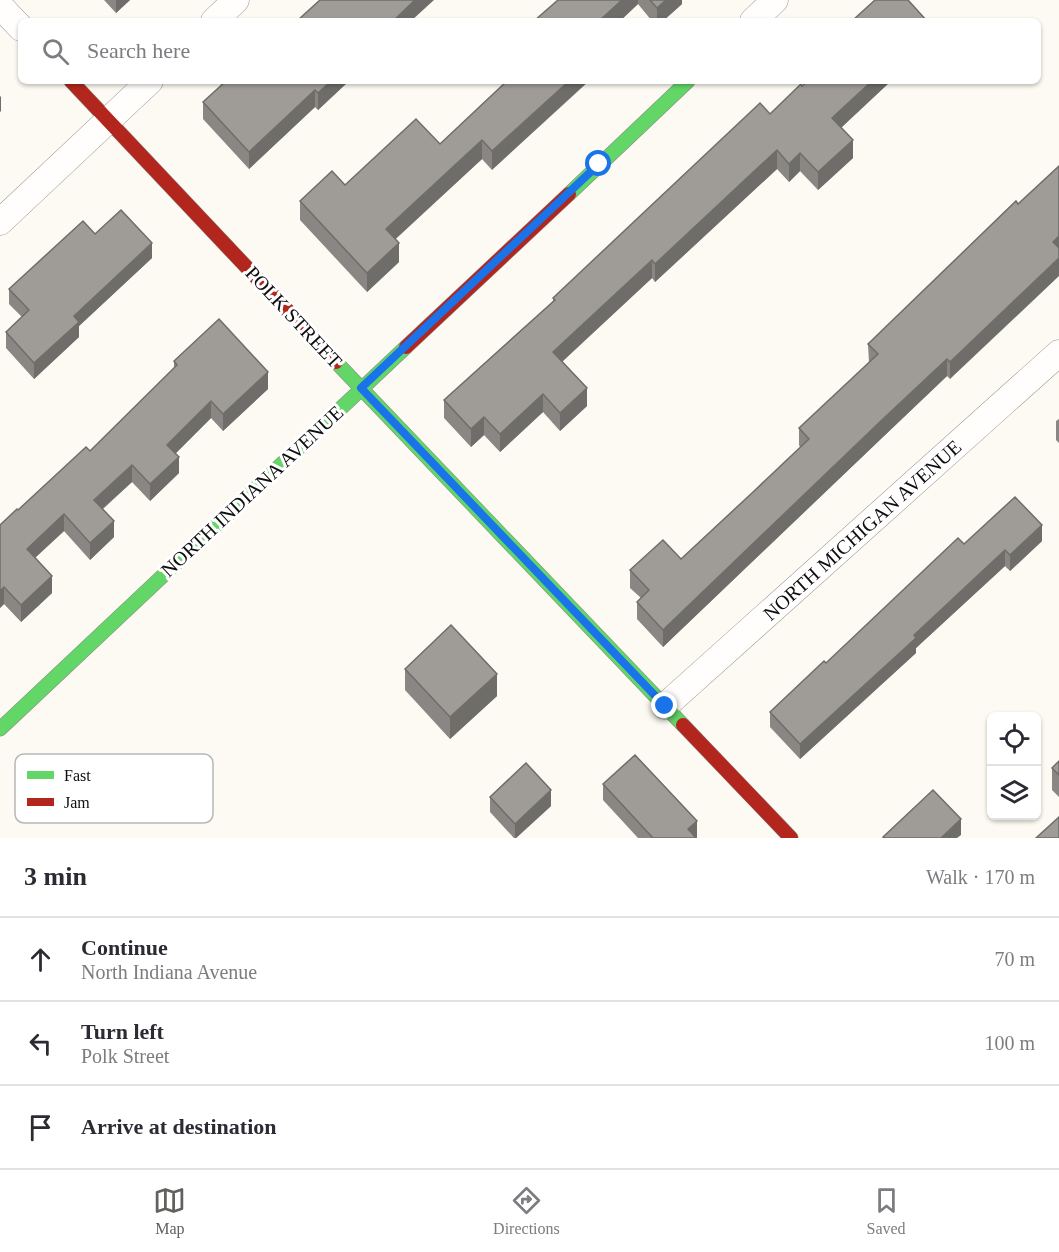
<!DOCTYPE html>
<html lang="en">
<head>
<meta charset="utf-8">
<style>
	body { margin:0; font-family:Georgia,serif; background:#f2f2f3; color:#2b2b33 }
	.controls { position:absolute; right:18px; bottom:18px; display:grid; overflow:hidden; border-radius:9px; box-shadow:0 2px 4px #0004 }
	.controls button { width:54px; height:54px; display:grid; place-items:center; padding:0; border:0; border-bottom:2px solid #e1e1e2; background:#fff; color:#2b2b33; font:30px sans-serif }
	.stop { position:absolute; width:18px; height:18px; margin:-14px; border:4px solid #1a73e8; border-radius:50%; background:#fff }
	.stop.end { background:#1a73e8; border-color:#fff; box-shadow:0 2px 6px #0008 }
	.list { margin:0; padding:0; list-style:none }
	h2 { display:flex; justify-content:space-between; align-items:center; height:78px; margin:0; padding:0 24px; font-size:26px }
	h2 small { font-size:20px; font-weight:400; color:#7c7c81 }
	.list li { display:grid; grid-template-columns:39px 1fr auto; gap:18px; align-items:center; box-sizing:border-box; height:84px; padding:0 24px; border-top:2px solid #e1e1e2 }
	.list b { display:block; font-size:22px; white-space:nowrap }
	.list p { margin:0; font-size:20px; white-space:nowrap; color:#7c7c81 }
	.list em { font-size:20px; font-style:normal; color:#7c7c81 }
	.icon { flex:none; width:33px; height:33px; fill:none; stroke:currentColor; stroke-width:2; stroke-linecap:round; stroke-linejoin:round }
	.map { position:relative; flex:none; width:1059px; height:838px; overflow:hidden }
	.search { position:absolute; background:#fff; box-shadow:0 2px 4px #0004; left:18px; right:18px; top:18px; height:66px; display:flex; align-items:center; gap:15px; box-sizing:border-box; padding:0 21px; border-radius:9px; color:#7c7c81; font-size:22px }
	.sheet { height:330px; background:#fff }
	nav { display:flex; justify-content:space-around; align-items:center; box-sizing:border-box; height:84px; border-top:2px solid #e1e1e2; background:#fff; font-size:16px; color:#7c7c81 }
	nav a { display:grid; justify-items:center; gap:3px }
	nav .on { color:#61615e }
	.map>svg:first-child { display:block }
</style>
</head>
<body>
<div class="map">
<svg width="1059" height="838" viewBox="0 0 1059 838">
	<rect width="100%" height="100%" fill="#fcfaf2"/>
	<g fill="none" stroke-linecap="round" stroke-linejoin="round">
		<defs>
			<g id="street">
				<path d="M0 6 21 28"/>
				<path d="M214 21 236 0"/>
				<path d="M753 21 775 0"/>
				<path d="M0 222 150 81"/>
				<path d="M665 706 1059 353"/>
			</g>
			<g id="fast">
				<path d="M569 194 688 81"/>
				<path d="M336 362 683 725"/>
				<path d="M0 729 406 347"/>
			</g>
			<g id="jam">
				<path d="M71 81 336 362"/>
				<path d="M406 347 569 194"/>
				<path d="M683 725 791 838"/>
			</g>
		</defs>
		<use href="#street" stroke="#959491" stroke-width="27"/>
		<use href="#fast" stroke="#8c8b87" stroke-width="15"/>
		<use href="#jam" stroke="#8c8b87" stroke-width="15"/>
		<use href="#street" stroke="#fffefd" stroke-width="26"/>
		<use href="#fast" stroke="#63d668" stroke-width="14"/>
		<use href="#jam" stroke="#b3261e" stroke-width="14"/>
	</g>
	<g fill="#898683">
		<path d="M104 0H130L116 13Z"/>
		<path d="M558 0H682V4L663 21H652L638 4 620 21H534Z"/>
		<path d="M226 81H349L318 110 315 107 249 169 203 119V102Z"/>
		<path d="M507 81 492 170 482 159 395 239 399 262 367 292 300 220V201L345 185 440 144Z"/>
		<path d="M808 81H891L841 128 853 158 818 190 800 171 789 182 777 169 655 282 652 278 562 362 587 406 560 431 543 412 500 452 484 435 471 447 444 418V400L553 301V298Z"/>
		<path d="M1016 201 950 379 947 376 884 436 663 647 637 619V602L641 598 630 588V570L681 559 752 493 800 447 799 445V428L869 363 868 344Z"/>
		<path d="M95 234 152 258 79 326V337L34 379 6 348V332L22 317 9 304V289Z"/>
		<path d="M174 361 268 389 223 431 211 418 176 453 179 473 150 501 132 482 103 509 114 537 90 560 64 531 35 558 52 593 21 622 4 604 0 608V525L90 451 174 369Z"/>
		<path d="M1059 419V443L1056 440V421Z"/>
		<path d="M1042 541 1010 571 1005 566 916 648V653L800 759 770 727V712L964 544Z"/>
		<path d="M405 669 497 696 450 739 405 690Z"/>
		<path d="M1059 761V797L1052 790V768Z"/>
		<path d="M603 784 697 837 696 838H638L603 800Z"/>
		<path d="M490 797 551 806 516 838H514L490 812Z"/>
	</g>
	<g fill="#6f6d6a">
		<path d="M116 0H130L116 13Z"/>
		<path d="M415 0H434L411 21H393Z"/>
		<path d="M622 0H638V4L620 21H599Z"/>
		<path d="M666 0H682V4L663 21H657V8Z"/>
		<path d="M331 81H349L318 110V93Z"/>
		<path d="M569 81H589L492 170V151Z"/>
		<path d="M872 81H891L832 136V118Z"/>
		<path d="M315 90V107L249 169V152Z"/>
		<path d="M1 96V111L0 112V97Z"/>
		<path d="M482 140V159L386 248V229Z"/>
		<path d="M853 140V158L818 190V172Z"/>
		<path d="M777 150V169L655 282V264Z"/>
		<path d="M800 153V171L789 182V164Z"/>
		<path d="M1059 236V254L1053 242Z"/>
		<path d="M152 243V258L79 326V337L34 379V363L74 316Z"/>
		<path d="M399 243V262L367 292V273Z"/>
		<path d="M1059 258V276L950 379V362Z"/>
		<path d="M652 260V278L553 370V352Z"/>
		<path d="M947 359V376L884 436 663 647V630L884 418Z"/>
		<path d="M268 372V389L223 431V414Z"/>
		<path d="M587 388V406L560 431V413Z"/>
		<path d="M543 394V412L500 452V434Z"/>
		<path d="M211 401V418L167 462V445Z"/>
		<path d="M484 417V435L471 447V429Z"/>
		<path d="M179 457V473L150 501V484Z"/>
		<path d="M132 465V482L94 516V500Z"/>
		<path d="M64 514V531L27 565V549Z"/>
		<path d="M114 521V537L90 560V543Z"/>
		<path d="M1042 525V541L1010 571V555Z"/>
		<path d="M1005 550V566L916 648V653L800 759V744L914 635Z"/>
		<path d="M52 576V593L21 622V605Z"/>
		<path d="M4 587V604L0 608V591Z"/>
		<path d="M497 674V696L450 739V717Z"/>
		<path d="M551 790V806L516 838H515V824Z"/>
		<path d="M961 819V835L957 838H941Z"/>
		<path d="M697 821V837L696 838 688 829Z"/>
	</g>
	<g fill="#9f9c98" stroke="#6f6d6a" stroke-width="1.5">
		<path d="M320 0H415L393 21H299L298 20Z"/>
		<path d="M558 0H622L599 21H534Z"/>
		<path d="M650 0H666L657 8Z"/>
		<path d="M875 0H908L927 21H852Z"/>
		<path d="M226 81H331L318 93 315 90 249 152 203 102Z"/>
		<path d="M507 81H569L492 151 482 140 386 229 399 243 367 273 300 201 332 171 345 185 416 119 440 144Z"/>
		<path d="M808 81H872L832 118 853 140 818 172 800 153 789 164 777 150 655 264 652 260 553 352 587 388 560 413 543 394 500 434 484 417 471 429 444 400 555 300 553 298 760 103 770 114 801 84 802 86Z"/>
		<path d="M1059 166V236L1053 242 1059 248V258L950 362 947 359 884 418 663 630 637 602 649 590 630 570 663 540 681 559 752 493 809 439 799 428 878 354 868 344 1016 201 1018 204Z"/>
		<path d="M121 210 152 243 74 316 79 322 34 363 6 332 29 310 9 289 83 221 95 234Z"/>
		<path d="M219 319 268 372 223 414 211 401 167 445 179 457 150 484 132 465 94 500 114 521 90 543 64 514 27 549 52 576 21 605 4 587 0 591V525L17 509 18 510 86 447 90 451 177 365 174 361Z"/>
		<path d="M1015 497 1042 525 1010 555 1005 550 914 635 916 638 800 744 770 712 824 661 826 663 958 538 964 544Z"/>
		<path d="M451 625 497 674 450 717 405 669Z"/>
		<path d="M635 755 697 821 688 829 696 838H653L603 784Z"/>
		<path d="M1059 761V775L1052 768Z"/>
		<path d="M526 763 551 790 515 824 490 797Z"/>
		<path d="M933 790 961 819 941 838H885L883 837Z"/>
		<path d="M1059 817V838H1036Z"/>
	</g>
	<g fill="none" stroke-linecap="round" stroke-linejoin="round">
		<path stroke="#1a73e8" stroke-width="8" d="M599 164 361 388 665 706"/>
	</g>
	<g text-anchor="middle" stroke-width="6" stroke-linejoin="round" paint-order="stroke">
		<g font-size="20" fill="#0e0e0e" stroke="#fff">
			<text transform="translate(294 317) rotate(47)" y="7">POLK STREET</text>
			<text transform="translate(252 491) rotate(-43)" y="7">NORTH INDIANA AVENUE</text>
			<text transform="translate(862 530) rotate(-42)" y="7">NORTH MICHIGAN AVENUE</text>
		</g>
	</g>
	<rect x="15" y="754" width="198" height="69" rx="9" fill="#fff" stroke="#b7b7b7" stroke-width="1.5"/>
	<rect x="27" y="771" width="27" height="8" fill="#63d668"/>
	<rect x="27" y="798" width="27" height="8" fill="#b3261e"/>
	<g font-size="16" fill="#0e0e0e">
		<text x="64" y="781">Fast</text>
		<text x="64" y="808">Jam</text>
	</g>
</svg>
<div class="controls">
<button><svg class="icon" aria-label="locate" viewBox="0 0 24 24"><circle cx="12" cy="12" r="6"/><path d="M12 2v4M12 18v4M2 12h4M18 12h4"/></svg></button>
<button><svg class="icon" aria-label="layers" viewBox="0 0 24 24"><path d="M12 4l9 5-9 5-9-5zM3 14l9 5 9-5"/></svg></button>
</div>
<div class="stop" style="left:599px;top:164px"></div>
<div class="stop end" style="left:665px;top:706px"></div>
<div class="search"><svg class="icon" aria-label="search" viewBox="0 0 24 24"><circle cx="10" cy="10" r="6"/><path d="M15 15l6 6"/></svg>Search here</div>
</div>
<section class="sheet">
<h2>3 min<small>Walk · 170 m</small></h2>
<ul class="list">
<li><svg class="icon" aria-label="ahead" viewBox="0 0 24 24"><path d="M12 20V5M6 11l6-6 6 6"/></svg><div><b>Continue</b><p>North Indiana Avenue</p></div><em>70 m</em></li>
<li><svg class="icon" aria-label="left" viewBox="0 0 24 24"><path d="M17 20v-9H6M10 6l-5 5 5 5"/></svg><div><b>Turn left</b><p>Polk Street</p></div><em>100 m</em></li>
<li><svg class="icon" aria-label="arrive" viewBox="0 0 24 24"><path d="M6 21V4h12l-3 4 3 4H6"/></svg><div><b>Arrive at destination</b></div></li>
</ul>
</section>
<nav>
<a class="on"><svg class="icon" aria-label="map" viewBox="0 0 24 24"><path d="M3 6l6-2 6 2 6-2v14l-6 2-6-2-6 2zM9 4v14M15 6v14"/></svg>Map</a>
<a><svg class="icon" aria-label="directions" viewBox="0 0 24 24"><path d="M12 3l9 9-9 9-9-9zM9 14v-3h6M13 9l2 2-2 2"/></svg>Directions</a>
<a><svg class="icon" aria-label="saved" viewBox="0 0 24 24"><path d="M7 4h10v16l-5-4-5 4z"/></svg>Saved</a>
</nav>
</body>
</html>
